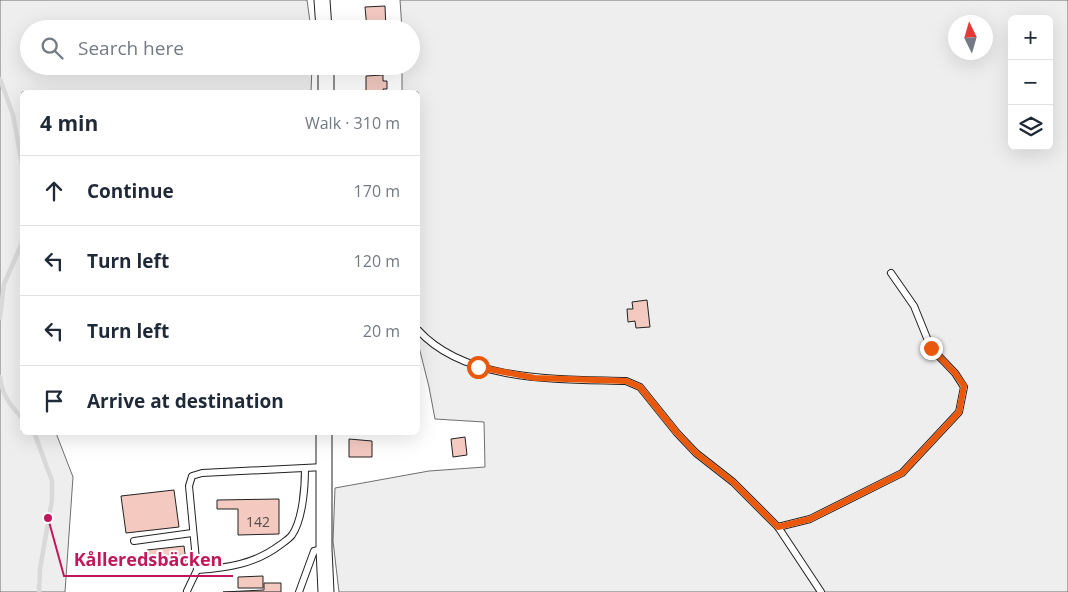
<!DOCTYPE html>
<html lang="en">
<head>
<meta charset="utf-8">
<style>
	body { margin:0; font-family:"Open Sans",sans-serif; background:#f6f6f7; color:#1f2937 }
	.controls { position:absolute; right:15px; top:15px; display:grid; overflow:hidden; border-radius:8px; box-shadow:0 5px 20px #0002 }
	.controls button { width:45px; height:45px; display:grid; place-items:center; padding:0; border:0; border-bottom:1px solid #e0e1e3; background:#fff; color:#1f2937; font:25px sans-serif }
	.compass { position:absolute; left:948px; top:15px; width:45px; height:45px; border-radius:50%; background:#fff; box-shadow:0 5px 20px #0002; rotate:355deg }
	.stop { position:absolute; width:15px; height:15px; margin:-11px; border:4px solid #ea580c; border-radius:50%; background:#fff }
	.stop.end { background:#ea580c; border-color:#fff; box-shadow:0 1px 5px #0008 }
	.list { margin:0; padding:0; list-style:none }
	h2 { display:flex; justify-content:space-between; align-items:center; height:65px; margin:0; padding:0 20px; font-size:21px }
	h2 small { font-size:16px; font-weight:400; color:#747a83 }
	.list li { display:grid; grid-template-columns:32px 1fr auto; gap:15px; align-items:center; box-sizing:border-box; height:70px; padding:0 20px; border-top:1px solid #e0e1e3 }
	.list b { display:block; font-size:19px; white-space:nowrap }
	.list em { font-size:16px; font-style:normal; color:#747a83 }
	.icon { flex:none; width:28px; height:28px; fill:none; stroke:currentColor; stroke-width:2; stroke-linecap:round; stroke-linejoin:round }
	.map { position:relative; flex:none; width:1068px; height:592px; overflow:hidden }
	.search { position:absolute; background:#fff; box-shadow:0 5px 20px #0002; left:20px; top:20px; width:400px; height:55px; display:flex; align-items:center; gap:12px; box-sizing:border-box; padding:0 18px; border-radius:28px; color:#747a83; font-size:19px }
	.panel { position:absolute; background:#fff; box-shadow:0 5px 20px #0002; left:20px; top:90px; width:400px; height:345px; border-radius:8px }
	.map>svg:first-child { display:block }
</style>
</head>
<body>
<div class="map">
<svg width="1068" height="592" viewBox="0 0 1068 592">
	<rect width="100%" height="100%" fill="#fff"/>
	<g fill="#eee" stroke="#6f6f6f" fill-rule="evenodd">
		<path d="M0 0H307L311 29H29V66H312L311 92H22V432L56 433 73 477 65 592H0Z"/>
		<path d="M400 0H1068V592H339L333 541 335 488 429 471 485 467 484 422 435 419 429 387 418 343V92H402V66H411V29H402ZM1012 19H1049V146H1012ZM956 22H986V52H956Z"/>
	</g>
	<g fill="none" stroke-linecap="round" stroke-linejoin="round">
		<g stroke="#d9d9d9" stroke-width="4.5">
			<path d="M0 79 13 115 22 164"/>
			<path d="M0 318 4 284 22 243"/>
			<path d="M0 377C2 395 10 405 22 418"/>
			<path d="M34 432 52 481V500L40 569 39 592"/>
		</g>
	</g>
	<g fill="#f3c9c0" stroke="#222">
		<path d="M385 6 386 29H367L365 7Z"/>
		<path d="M383 75V81H387V89H383L384 92H366V76Z"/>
		<path d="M647 300 650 327 636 328 635 321 628 322 627 309H633L632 302Z"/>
		<path d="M465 437 467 455 453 457 451 439Z"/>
		<path d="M349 439 372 441V457H349Z"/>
		<path d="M174 490 179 527 126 533 121 496Z"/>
		<path d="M279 499V534L238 535V509H217V500Z"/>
		<path d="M184 546 186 561 148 566 147 550Z"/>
		<path d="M263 576V588H238V577Z"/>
		<path d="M264 583H281V592H223L264 590Z"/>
	</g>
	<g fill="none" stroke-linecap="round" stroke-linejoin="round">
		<defs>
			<g id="service">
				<path d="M418 330C466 383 560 379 626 381L640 387 677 433 696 453 733 482 778 527 821 592"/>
				<path d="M778 527 810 519 902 473 959 412 964 387 955 373 931 348 914 306 891 273"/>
				<path d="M134 541 192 533"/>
				<path d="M197 570C227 568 255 564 280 545 284 542 289 539 292 535 303 519 305 486 305 468"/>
				<path d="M187 591 197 570 189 486 192 476 202 473 324 467"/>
				<path d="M299 592 314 551 323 549"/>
			</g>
			<g id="tertiary">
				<path d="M322 0 324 29"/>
				<path d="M326 92V66"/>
				<path d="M324 432V549L326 592"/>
			</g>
		</defs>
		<use href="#service" stroke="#222" stroke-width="8"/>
		<use href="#tertiary" stroke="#222" stroke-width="17"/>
		<use href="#service" stroke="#fff" stroke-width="6"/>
		<use href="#tertiary" stroke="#fff" stroke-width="15"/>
	</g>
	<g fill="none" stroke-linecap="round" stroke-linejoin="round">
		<path stroke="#ea580c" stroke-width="6" d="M478 367 535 378 626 381 640 387 677 433 696 453 733 482 778 527 810 519 902 473 959 412 964 386 955 373 931 348"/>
	</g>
	<g text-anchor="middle" stroke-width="4" stroke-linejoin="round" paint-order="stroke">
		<g font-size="14" fill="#564c4a">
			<text x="258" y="527">142</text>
		</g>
	</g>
	<path fill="none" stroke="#c2185b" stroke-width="2" d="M48 518L64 576H233"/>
	<circle fill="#c2185b" stroke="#fff" stroke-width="2" cx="48" cy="518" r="5"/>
	<g font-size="18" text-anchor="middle" font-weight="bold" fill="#c2185b" stroke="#fff" stroke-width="4" stroke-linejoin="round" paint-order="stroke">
		<text x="148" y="566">Kålleredsbäcken</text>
	</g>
</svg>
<div class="controls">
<button>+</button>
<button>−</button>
<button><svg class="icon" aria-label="layers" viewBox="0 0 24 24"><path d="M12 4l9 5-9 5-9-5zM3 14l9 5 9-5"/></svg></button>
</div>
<svg class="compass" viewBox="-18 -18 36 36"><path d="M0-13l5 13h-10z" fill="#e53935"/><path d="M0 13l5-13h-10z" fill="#747a83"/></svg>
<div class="stop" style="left:478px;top:367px"></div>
<div class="stop end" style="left:931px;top:348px"></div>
<div class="search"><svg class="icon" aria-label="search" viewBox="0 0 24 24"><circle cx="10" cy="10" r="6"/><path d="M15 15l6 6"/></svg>Search here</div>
<section class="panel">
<h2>4 min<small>Walk · 310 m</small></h2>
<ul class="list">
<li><svg class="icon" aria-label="ahead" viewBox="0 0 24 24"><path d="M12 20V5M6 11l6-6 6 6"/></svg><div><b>Continue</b></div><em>170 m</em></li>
<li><svg class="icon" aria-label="left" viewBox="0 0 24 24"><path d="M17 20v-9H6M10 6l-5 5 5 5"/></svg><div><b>Turn left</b></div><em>120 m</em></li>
<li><svg class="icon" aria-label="left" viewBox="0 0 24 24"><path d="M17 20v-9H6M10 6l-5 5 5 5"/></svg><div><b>Turn left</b></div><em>20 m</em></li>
<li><svg class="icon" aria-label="arrive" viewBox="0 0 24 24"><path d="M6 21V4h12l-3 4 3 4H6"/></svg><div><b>Arrive at destination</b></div></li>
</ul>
</section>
</div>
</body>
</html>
